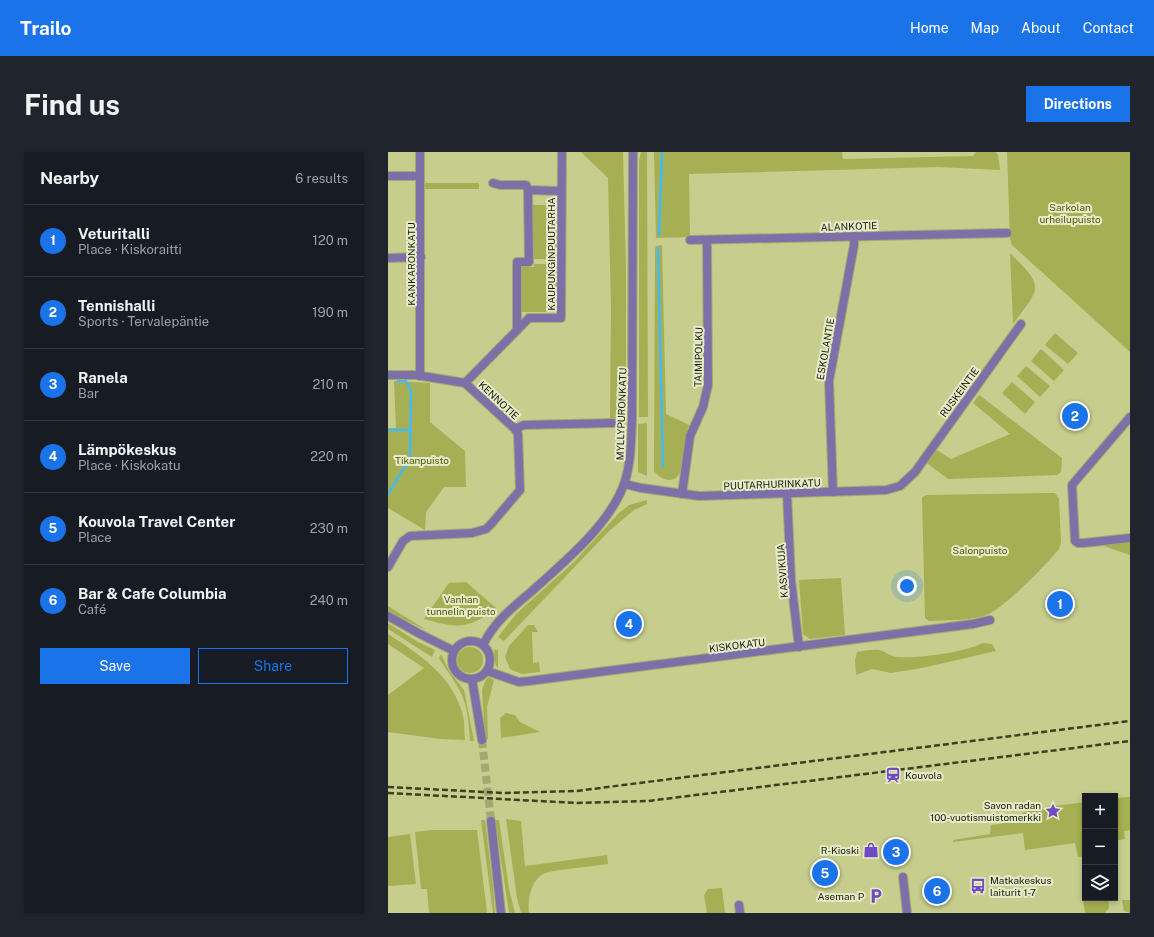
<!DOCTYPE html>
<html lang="en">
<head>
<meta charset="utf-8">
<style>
	body { margin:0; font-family:"Public Sans",sans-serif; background:#20242c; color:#f1f3f6 }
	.controls { position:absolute; right:12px; bottom:12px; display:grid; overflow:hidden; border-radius:0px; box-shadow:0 2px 6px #0003 }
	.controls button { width:36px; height:36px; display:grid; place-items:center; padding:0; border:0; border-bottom:1px solid #363941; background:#171b24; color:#f1f3f6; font:20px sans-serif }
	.you { position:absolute; left:519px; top:434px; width:14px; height:14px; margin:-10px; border:3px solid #fff; border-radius:50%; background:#1a73e8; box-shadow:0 0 0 6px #1a73e833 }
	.badge { display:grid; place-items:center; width:26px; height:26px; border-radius:50%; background:#1a73e8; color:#fff; font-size:13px; font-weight:700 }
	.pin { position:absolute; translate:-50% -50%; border:2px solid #fff; box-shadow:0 1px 4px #0006 }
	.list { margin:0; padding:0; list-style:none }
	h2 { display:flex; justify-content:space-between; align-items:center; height:52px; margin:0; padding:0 16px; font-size:17px }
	h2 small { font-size:13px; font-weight:400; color:#9ea1a6 }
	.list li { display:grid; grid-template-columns:26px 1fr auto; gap:12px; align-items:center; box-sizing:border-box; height:72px; padding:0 16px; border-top:1px solid #363941 }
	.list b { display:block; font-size:15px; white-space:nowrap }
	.list p { margin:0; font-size:13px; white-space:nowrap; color:#9ea1a6 }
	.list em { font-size:13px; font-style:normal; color:#9ea1a6 }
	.actions { display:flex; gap:8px; padding:12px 16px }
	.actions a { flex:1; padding:9px 0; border:1px solid #1a73e8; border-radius:0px; text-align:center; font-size:14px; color:#1a73e8 }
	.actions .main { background:#1a73e8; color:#fff }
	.icon { flex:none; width:22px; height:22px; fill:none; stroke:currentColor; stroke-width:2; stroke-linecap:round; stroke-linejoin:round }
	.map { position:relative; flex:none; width:742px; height:761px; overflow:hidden; border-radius:0px }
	header { display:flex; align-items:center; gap:24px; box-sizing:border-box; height:56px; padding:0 20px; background:#1a73e8; color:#fff }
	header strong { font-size:19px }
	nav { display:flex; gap:22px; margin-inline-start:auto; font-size:14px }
	.intro { display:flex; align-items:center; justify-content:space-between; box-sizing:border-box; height:96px; padding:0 24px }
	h1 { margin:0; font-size:28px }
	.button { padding:10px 18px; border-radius:0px; background:#1a73e8; color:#fff; font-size:14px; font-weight:700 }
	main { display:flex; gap:24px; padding:0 24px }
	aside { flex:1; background:#171b24; border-radius:0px; box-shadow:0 2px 6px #0003 }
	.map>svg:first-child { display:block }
</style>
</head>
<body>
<header>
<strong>Trailo</strong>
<nav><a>Home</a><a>Map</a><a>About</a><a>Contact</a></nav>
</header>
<div class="intro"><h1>Find us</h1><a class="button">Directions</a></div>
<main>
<aside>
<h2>Nearby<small>6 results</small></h2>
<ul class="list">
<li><span class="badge">1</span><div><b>Veturitalli</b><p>Place · Kiskoraitti</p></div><em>120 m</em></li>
<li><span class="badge">2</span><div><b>Tennishalli</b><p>Sports · Tervalepäntie</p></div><em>190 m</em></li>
<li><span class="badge">3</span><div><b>Ranela</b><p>Bar</p></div><em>210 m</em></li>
<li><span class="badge">4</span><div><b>Lämpökeskus</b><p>Place · Kiskokatu</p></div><em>220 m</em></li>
<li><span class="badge">5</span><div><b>Kouvola Travel Center</b><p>Place</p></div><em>230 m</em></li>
<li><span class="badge">6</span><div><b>Bar &amp; Cafe Columbia</b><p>Café</p></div><em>240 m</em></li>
</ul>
<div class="actions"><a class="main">Save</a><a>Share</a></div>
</aside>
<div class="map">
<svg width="742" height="761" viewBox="0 0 742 761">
	<rect width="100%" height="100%" fill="#c6cd8d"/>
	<g fill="#a6af53">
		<path d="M193 0H235L238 118V266H222L223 156 220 26Z"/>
		<path d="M253 0H259L260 265H251V9Z"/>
		<path d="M266 0H454L455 7 585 4 588 0H608L610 3 612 18 550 15 301 22 302 85 268 86Z"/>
		<path d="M619 0H742V200L624 93 622 86Z"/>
		<rect x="37" y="31" width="54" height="6"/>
		<path d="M145 53H168V107H144Z"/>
		<path d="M274 93 278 262 301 273C295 288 298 303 293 318 288 333 274 329 266 319L267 97 268 94Z"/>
		<path d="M622 101C657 136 653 134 625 172Z"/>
		<path d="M146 112H169V143H166L165 160H133V115H146Z"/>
		<path d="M667 181 690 201 680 212 657 193Z"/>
		<path d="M653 197 676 218 666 229 643 209Z"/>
		<path d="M638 214 662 234 652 245 629 224Z"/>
		<path d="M6 229 42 231V270L77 299 78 335H56L38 360 37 378 0 356V276H8Z"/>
		<path d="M624 230 647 250 637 262 614 241Z"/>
		<path d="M591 243 674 306 673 320 669 323 560 327 539 311 549 298 563 307 622 282 585 251Z"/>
		<path d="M259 271V324L250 320V272Z"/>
		<path d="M667 341 671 347 673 390 671 397C658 413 615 458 596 464 579 469 559 468 541 469L537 466 534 345 539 343Z"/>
		<path d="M259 348V352L246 358 220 380 116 489 110 485 129 461 186 410 231 361 241 353Z"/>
		<path d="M742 391V403L713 393Z"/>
		<path d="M453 426 457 483 422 487 415 482 411 428Z"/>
		<path d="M78 430 108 456C81 478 68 476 36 467L61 431Z"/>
		<path d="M0 454 40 479 0 460Z"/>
		<path d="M0 471 30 490 47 498 44 505 0 477Z"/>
		<path d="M140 473H146L150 480H144L145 511 151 510 152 520 134 522 122 517 117 505 121 494Z"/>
		<path d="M0 482C31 502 63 523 74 560 77 569 76 579 77 588L53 587 0 580V543L36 516 0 492Z"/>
		<path d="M594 491 604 492 608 499 534 516 503 521 484 517 468 523 467 508 469 500C476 499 484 497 491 498 497 499 503 505 509 505 527 507 580 500 594 491Z"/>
		<circle cx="82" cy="508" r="13"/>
		<path d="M107 497 110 499V516C106 512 104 502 107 497Z"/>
		<path d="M53 502 61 519 76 538 86 589H82C81 574 80 557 74 543 68 530 58 518 51 506Z"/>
		<path d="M100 525 106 528 99 555 100 587 97 588 94 538 96 532Z"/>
		<path d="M118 561 127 563 132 570 152 580 113 586 112 566Z"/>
		<path d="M742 645V678L736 679 737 687 727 689V646Z"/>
		<path d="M697 650V704L690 705 687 691 637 698 635 681 565 690V688L602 682 603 673 625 670 635 661 643 657Z"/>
		<path d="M118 667 133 669 137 714 219 703 220 712C209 714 161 718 155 722 143 729 139 748 141 761H133L129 746Z"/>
		<path d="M93 668H97L105 735 107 761H105Z"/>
		<path d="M107 668H111L121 737 127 761H121Z"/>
		<path d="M43 678H89L99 761H41L39 737H33L27 680Z"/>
		<path d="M22 682 28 732 0 734V685Z"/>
		<path d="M334 736 337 761H319L316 743 320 737Z"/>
		<path d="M697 739V746H720L721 756 717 761H697L694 740Z"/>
		<path d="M734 748H742V761L736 759Z"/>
	</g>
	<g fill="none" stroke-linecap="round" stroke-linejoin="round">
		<g stroke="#43baf2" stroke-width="2.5">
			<path d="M271 83 274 0"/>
			<path d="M270 96 275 315"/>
			<path d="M0 278H23"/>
			<path d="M0 342 16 316 22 311 23 238 18 229H10"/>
		</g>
		<path stroke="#a3a971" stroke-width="8" stroke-dasharray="8 4" stroke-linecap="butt" d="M94 588 103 669"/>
		<defs>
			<g id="minor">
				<path d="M32 0V224"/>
				<path d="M0 24H32"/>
				<path d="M105 31 112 33H138L140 38"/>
				<path d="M302 88 619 81"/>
				<path d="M0 106 33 105"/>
				<path d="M129 176V110H141L140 38 173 39"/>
				<path d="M0 223H28L77 231 127 277 130 282 132 338 104 371 98 377 84 381 22 384 15 389 0 415"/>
				<path d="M77 231 141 166H173L174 0"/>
				<path d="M742 265 684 333 687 389 690 391H696L742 386"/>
				<path d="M127 277 136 273 225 271"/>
				<path d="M237 332 253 336 311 344 498 338 512 334 527 320 633 172"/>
				<path d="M445 340 441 229 466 93V84"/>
				<path d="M399 341 403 428 411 495"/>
				<path d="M294 342 302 284 315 255 320 233 319 88"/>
				<path d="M99 519 131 530 141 529 585 472 602 468"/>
				<path d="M515 725 519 761"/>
				<path d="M351 753 352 761"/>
			</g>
			<g id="tertiary">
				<path d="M0 464 32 482 66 499"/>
				<circle cx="83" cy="508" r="19"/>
				<path d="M95 493C106 470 125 455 144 439 175 411 224 371 237 329 243 310 243 290 244 269L245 0"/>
				<path d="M84 527 94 588"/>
				<path d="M103 669 113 761"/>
			</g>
		</defs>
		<use href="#minor" stroke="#a3a971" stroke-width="10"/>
		<use href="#tertiary" stroke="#a3a971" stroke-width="10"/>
		<use href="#minor" stroke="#7d70a9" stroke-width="8"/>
		<use href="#tertiary" stroke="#7d70a9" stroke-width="8"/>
		<g stroke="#3d4020" stroke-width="2.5" stroke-dasharray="6 3" stroke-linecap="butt">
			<path d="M0 635 116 641 188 639 742 569"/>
			<path d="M0 641 189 651 260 649 742 589"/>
		</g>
	</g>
	<defs>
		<symbol id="station-bare" viewBox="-9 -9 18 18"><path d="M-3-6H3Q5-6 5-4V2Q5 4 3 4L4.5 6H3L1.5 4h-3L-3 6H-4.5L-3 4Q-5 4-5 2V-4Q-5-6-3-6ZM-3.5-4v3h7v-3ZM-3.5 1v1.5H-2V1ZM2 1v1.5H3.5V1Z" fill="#6f4ac2" stroke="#e6ebcb" stroke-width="2.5" paint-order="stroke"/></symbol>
		<symbol id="sight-bare" viewBox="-9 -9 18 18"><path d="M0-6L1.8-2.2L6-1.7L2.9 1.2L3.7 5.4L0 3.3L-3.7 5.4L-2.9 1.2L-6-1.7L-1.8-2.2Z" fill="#6f4ac2" stroke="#e6ebcb" stroke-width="2.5" paint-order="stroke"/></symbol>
		<symbol id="shop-bare" viewBox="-9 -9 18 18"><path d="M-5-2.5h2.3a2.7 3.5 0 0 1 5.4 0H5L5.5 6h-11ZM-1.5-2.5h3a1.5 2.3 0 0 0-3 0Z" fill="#6f4ac2" stroke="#e6ebcb" stroke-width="2.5" paint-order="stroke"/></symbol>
		<symbol id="bus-bare" viewBox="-9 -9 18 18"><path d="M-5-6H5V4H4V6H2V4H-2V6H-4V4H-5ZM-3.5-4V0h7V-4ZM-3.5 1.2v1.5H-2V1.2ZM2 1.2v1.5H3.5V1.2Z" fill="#6f4ac2" stroke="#e6ebcb" stroke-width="2.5" paint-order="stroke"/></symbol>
		<symbol id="parking-bare" viewBox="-9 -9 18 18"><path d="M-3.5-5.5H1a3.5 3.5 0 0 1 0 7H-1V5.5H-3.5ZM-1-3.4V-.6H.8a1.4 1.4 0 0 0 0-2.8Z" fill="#6f4ac2" stroke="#e6ebcb" stroke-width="2.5" paint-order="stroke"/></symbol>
	</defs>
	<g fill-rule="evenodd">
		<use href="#station-bare" x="494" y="612" width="22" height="22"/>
		<use href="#sight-bare" x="654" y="648" width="22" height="22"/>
		<use href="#shop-bare" x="472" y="687" width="22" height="22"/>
		<use href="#bus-bare" x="579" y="723" width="22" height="22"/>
		<use href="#parking-bare" x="477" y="733" width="22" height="22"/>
	</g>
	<g text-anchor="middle" stroke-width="4" stroke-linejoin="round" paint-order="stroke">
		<g font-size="10" fill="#525701" stroke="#e6ebcb">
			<text x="682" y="59">Sarkolan<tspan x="682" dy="12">urheilupuisto</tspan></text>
			<text x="34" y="312">Tikanpuisto</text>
			<text x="592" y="402">Salonpuisto</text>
			<text x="73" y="451">Vanhan<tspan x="73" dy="12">tunnelin puisto</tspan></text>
		</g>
		<g font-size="10" fill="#191b03" stroke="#e6ebcb">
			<text transform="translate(461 74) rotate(-2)" y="4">ALANKOTIE</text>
			<text transform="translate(163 102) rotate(-90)" y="4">KAUPUNGINPUUTARHA</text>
			<text transform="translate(23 112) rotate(-90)" y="4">KANKARONKATU</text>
			<text transform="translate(437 197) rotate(-80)" y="4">ESKOLANTIE</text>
			<text transform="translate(310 205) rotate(-89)" y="4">TAIMIPOLKU</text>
			<text transform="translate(571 240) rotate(-54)" y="4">RUSKEINTIE</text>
			<text transform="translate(111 248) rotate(43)" y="4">KENNOTIE</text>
			<text transform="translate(233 262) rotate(-88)" y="4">MYLLYPURONKATU</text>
			<text transform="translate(384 332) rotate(-2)" y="4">PUUTARHURINKATU</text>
			<text transform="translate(394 419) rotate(-94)" y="4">KASVIKUJA</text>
			<text transform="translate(349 493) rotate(-7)" y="4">KISKOKATU</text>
		</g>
		<g font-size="10" fill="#191b03" stroke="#e6ebcb" text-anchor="end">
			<text x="517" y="627" text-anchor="start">Kouvola</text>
			<text x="653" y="657">Savon radan<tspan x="653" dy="12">100-vuotismuistomerkki</tspan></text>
			<text x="471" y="702">R-Kioski</text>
			<text x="602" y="732" text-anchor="start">Matkakeskus<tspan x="602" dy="12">laiturit 1-7</tspan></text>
			<text x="476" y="748">Aseman P</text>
		</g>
	</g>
</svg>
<div class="controls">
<button>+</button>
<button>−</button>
<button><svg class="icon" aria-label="layers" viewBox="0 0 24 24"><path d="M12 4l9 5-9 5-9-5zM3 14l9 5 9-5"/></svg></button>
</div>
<div class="you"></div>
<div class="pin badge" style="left:672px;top:452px">1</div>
<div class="pin badge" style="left:687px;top:264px">2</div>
<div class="pin badge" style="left:508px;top:700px">3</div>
<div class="pin badge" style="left:241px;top:472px">4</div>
<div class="pin badge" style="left:437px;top:721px">5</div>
<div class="pin badge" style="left:549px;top:739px">6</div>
</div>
</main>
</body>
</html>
